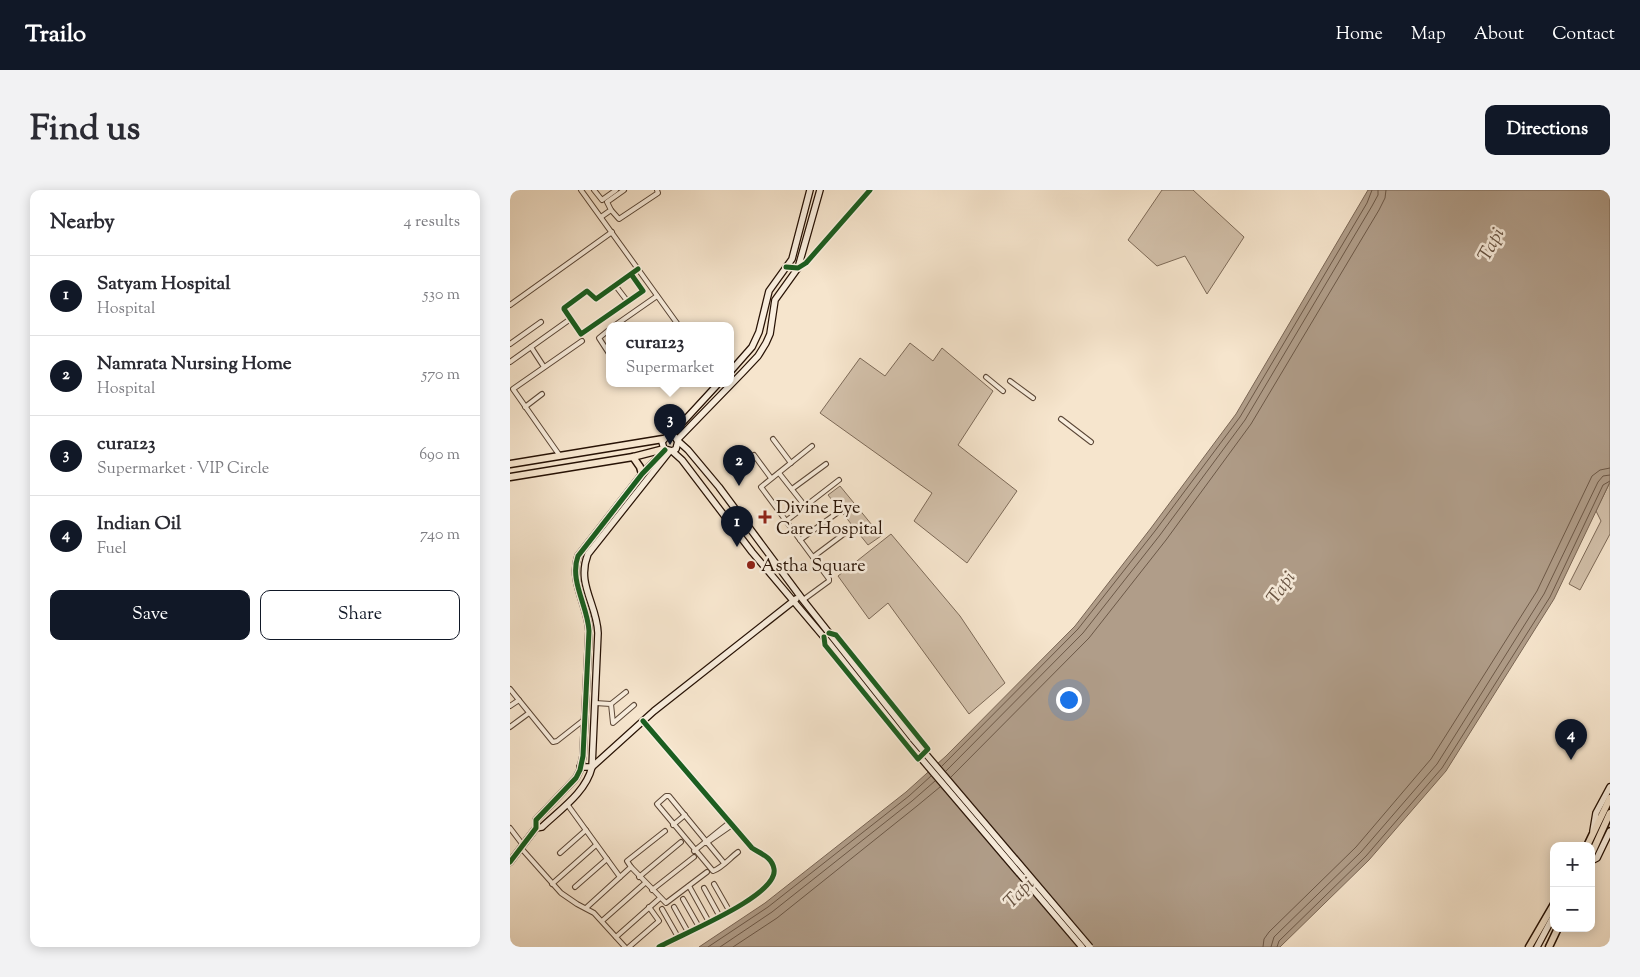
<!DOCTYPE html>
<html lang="en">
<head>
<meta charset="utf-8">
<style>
	body { margin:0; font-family:"Sorts Mill Goudy",serif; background:#f2f2f3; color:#2b2b33 }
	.controls { position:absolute; right:15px; bottom:15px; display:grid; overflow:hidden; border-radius:10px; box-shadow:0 2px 12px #0003 }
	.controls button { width:45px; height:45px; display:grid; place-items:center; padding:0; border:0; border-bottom:1px solid #e1e1e2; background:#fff; color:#2b2b33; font:25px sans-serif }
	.you { position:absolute; left:558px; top:509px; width:18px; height:18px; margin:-12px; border:4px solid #fff; border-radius:50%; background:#1a73e8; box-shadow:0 0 0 8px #1a73e833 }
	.badge { display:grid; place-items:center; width:32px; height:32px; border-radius:50%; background:#111827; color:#fff; font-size:16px; font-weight:700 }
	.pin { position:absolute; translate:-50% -41px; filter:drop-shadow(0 1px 2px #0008) }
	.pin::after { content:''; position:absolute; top:26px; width:18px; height:15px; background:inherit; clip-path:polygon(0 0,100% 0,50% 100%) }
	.popup { position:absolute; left:96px; top:132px; width:128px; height:65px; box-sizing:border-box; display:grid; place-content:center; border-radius:10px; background:#fff; filter:drop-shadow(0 1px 4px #0005); font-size:16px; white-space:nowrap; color:#7c7c81 }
	.popup b { font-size:19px; color:#2b2b33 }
	.popup::after { content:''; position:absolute; left:50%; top:100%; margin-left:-10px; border:10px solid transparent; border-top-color:#fff }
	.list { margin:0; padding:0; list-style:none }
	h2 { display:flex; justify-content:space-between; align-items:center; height:65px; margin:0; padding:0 20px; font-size:21px }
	h2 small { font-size:16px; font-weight:400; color:#7c7c81 }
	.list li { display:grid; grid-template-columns:32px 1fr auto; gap:15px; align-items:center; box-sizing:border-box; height:80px; padding:0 20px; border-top:1px solid #e1e1e2 }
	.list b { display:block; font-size:19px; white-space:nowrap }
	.list p { margin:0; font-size:16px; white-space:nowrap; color:#7c7c81 }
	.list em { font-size:16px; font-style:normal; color:#7c7c81 }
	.actions { display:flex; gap:10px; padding:15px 20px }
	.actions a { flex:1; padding:11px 0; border:1px solid #111827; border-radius:10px; text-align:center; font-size:18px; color:#111827 }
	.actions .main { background:#111827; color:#fff }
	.map { position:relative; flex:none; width:1100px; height:757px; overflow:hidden; border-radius:10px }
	header { display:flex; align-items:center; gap:30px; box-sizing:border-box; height:70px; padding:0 25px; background:#111827; color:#fff }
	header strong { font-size:24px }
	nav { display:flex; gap:28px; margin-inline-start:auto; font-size:18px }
	.intro { display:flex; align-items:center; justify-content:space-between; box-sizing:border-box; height:120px; padding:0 30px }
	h1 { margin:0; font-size:35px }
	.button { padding:12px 22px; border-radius:10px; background:#111827; color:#fff; font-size:18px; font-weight:700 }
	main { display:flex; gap:30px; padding:0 30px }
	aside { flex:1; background:#fff; border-radius:10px; box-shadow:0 2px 12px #0003 }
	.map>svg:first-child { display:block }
</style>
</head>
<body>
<header>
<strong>Trailo</strong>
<nav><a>Home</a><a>Map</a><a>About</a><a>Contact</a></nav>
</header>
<div class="intro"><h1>Find us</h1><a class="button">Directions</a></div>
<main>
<aside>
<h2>Nearby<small>4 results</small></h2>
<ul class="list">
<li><span class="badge">1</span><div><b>Satyam Hospital</b><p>Hospital</p></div><em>530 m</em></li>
<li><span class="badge">2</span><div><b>Namrata Nursing Home</b><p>Hospital</p></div><em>570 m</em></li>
<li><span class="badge">3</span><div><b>cura123</b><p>Supermarket · VIP Circle</p></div><em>690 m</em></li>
<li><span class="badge">4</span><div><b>Indian Oil</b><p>Fuel</p></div><em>740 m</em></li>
</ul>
<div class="actions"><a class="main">Save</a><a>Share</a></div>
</aside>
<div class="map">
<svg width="1100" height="757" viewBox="0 0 1100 757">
	<rect width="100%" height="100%" fill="#f6e5cd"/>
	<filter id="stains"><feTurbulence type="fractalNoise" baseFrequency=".004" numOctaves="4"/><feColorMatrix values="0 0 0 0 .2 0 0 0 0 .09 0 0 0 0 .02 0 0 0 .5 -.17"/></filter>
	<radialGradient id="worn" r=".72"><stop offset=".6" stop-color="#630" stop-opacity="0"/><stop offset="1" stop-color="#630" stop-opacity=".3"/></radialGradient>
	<g fill="#d3c1ab" stroke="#7d6a58">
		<path d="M652 0H683L734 47 697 104 675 66 647 76 618 50Z"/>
		<path d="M400 153 423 171 432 158 483 201 448 255 507 301 457 373 404 331 422 303 310 223 350 168 375 186Z"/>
		<path d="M1100 292V344L1070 400 1059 394 1091 331 1086 321Z"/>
		<path d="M330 296 371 346 358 355 318 305Z"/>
		<path d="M381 344 450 426 495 493 459 524 378 413 359 429 328 386Z"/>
	</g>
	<path fill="#b09d89" stroke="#796554" d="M858 0H1100V292L1044 409 936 581 859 670 770 757H189L255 713 396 602 436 566 565 436 641 338 726 224Z"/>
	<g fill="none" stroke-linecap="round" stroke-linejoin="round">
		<g stroke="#6c5847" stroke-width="1">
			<path d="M432 576 568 439 645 341 730 227 857 13 862 0"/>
			<path d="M436 581 573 443 650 345 735 230 862 16 868 5V0"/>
			<path d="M441 587 579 448 656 350 741 234 869 20 875 8 876 0"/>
			<path d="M198 757 258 717 399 606 421 586"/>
			<path d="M210 757 262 722 402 611 425 591"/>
			<path d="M223 757 267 728 407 616 430 597"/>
			<path d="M753 757 754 749 759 742 846 657 921 569 1027 401 1082 286 1090 280 1100 278"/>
			<path d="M761 757 764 747 851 662 927 574 1034 404 1088 292 1093 286 1100 285"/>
			<path d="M767 757 769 751 856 666 932 578 1040 407 1093 295 1100 291"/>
		</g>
		<defs>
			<g id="street">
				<path d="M71 0 169 136"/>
				<path d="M84 0 92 10 106 0"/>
				<path d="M101 20 109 29 148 3 147 0"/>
				<path d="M91 27 101 20 97 12 114 0"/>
				<path d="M276 77 288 78 296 73 360 0"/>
				<path d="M121 84 133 101 71 144 54 119V118L77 101 86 109 128 79"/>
				<path d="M105 95 118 112"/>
				<path d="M0 115 102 42"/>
				<path d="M104 136 147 106"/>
				<path d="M100 139 89 148 100 165"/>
				<path d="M0 154 31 132"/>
				<path d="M21 157 34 177"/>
				<path d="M0 172 59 130"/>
				<path d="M476 187 493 201"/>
				<path d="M500 191 523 208"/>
				<path d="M15 217 32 204"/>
				<path d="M551 229 581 252"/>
				<path d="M263 249 281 273"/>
				<path d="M244 265 261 288"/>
				<path d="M50 266 3 199 72 151"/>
				<path d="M269 283 295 316"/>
				<path d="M282 299 316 274"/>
				<path d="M276 331 329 290"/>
				<path d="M290 350 327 323"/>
				<path d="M303 367 339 340"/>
				<path d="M293 410 319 391V389L251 297 302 256"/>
				<path d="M314 447 315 455 408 569 418 559 326 445 320 444"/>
				<path d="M0 499 43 552 47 551 75 529"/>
				<path d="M85 513 101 514 103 533 124 515"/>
				<path d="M101 514 116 502"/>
				<path d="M0 516 9 510"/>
				<path d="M133 531 242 658C251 664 262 667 264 679 269 706 169 745 149 757"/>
				<path d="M0 537 19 523"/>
				<path d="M57 614 110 687 76 718"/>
				<path d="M163 635 175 625"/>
				<path d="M0 638 13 655"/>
				<path d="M196 653 222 635"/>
				<path d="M11 658 51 703 67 714 84 723 115 757"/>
				<path d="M184 661 220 632"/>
				<path d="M50 663 76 640"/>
				<path d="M214 673 159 606H156L147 614 203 681C212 678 220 668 228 662"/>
				<path d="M121 677 117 671 155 641"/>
				<path d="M110 687 121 677 156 713 197 682"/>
				<path d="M129 687 171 652"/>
				<path d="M42 694 86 655"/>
				<path d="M204 694 220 722"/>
				<path d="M179 696 199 732"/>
				<path d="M65 697 97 669"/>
				<path d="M194 698 210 727"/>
				<path d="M142 700 184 667"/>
				<path d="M173 709 189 737"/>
				<path d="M164 717 178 742"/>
				<path d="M152 719 168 747"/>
				<path d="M92 731 135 693"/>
				<path d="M106 747 150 708"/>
				<path d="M119 757 149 731 139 717"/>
			</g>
			<g id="secondary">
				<path d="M220 182 242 157 249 142 259 101 282 69 300 0"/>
				<path d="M161 245 208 194"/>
				<path d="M167 250 233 182 248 166 256 153 260 144 265 110 288 78 310 0"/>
				<path d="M168 251 178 260 209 297 293 410 403 549"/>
				<path d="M162 261 166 259 168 251 165 247 157 246 152 252 154 259 162 261 172 270 242 362 318 452 398 553"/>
				<path d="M70 577H82L144 521 286 409"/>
				<path d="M26 638 32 637C51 619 76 602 82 577L88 443C87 414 66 394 78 364L159 262"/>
				<path d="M1083 641 1086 623 1100 597"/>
				<path d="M1081 671 1087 668 1100 641"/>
				<path d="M0 672 26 638V630L66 588 70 580 73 566 79 441C78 416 59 391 68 366L132 284 155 260"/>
				<path d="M1027 757 1044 725"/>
			</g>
			<g id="primary">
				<path d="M123 267 130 277 132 284"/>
				<path d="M0 274 153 249"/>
				<path d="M0 287 123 267 154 259"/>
				<path d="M1077 656 1100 608"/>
				<path d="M1081 665 1100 623"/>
				<path d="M1019 757 1044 714"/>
				<path d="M1039 757 1048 738"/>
			</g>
		</defs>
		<use href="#street" stroke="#5b4737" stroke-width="6"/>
		<use href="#secondary" stroke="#271205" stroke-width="8"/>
		<use href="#primary" stroke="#271205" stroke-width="9"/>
		<use href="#street" stroke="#f9eede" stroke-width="4"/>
		<use href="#secondary" stroke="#f9eede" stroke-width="5.5"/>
		<use href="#primary" stroke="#f6e5cd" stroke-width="6"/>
		<defs>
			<g id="secondary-bridge">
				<path d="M403 549 580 757"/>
				<path d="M398 553 572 757"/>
			</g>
		</defs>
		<use href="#secondary-bridge" stroke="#271205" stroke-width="8" stroke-linecap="butt"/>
		<use href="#secondary-bridge" stroke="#f9eede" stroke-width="5.5"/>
		<defs>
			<g id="cycleway">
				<path d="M276 77 288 78 296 73 360 0"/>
				<path d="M121 84 133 101 71 144 54 119V118L77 101 86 109 128 79"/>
				<path d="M314 447 315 455 408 569 418 559 326 445 319 443"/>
				<path d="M133 531 242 658C251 664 262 667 264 679 269 706 169 745 149 757"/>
				<path d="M0 672 26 638V630L66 588 70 580 73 566 79 441C78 416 59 391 68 366L132 284 155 260"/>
			</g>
		</defs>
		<use href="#cycleway" stroke="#f9eede" stroke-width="8"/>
		<use href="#cycleway" stroke="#1b5e20" stroke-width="5"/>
	</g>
	<g fill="#8f2418" stroke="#f9eede" stroke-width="2">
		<path d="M252.5 319.5h5v5h5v5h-5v5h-5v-5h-5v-5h5z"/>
		<circle cx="241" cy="375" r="5"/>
	</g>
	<g text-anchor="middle" stroke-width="5" stroke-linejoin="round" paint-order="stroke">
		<g font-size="18" fill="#271205" stroke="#f9eede" text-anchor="start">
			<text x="266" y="323">Divine Eye<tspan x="266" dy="21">Care Hospital</tspan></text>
			<text x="251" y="381">Astha Square</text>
		</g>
		<g font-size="19" font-style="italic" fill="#655140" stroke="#f9eede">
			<text transform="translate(980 54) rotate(-62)" y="7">Tapi</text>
			<text transform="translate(770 397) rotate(-55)" y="7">Tapi</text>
			<text transform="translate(508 702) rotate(-46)" y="7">Tapi</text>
		</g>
	</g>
	<rect width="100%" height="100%" filter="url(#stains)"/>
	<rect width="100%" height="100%" fill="url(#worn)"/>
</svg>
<div class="controls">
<button>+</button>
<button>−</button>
</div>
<div class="you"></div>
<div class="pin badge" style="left:227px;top:357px">1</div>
<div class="pin badge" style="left:229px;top:296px">2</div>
<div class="pin badge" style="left:160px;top:255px">3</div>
<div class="popup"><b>cura123</b>Supermarket</div>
<div class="pin badge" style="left:1061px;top:570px">4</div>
</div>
</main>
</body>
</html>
